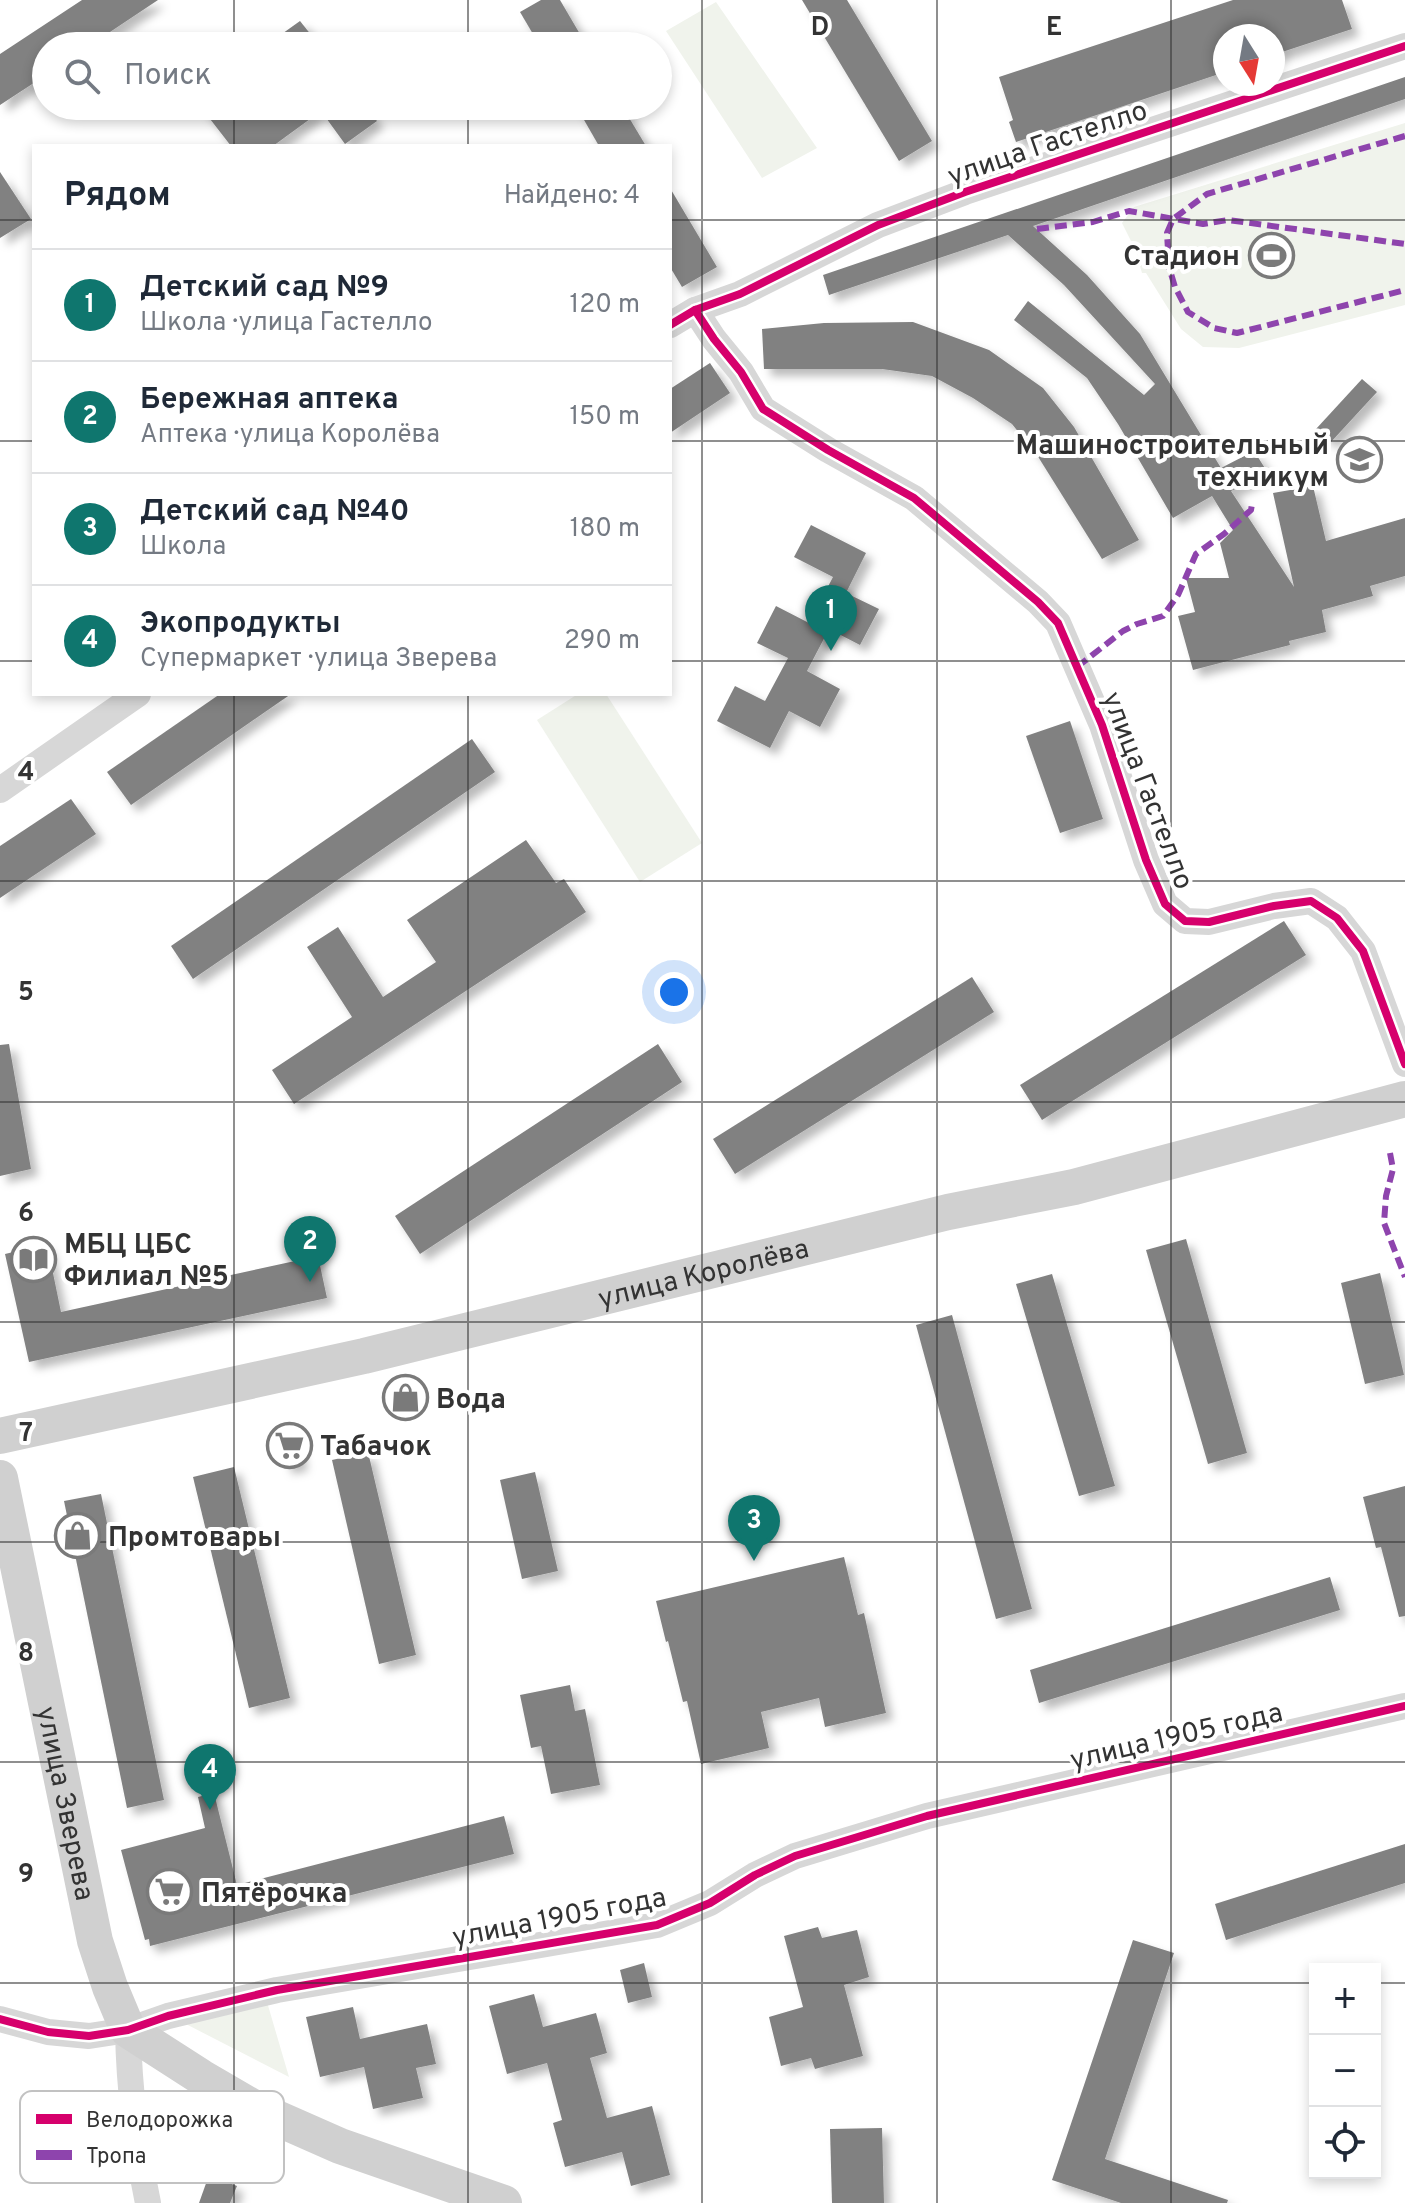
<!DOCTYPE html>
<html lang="ru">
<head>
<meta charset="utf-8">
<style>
	body { margin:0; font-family:Overpass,sans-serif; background:#f6f6f7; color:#1f2937 }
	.controls { position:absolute; right:24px; bottom:24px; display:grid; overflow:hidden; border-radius:0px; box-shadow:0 4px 12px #0003 }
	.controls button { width:72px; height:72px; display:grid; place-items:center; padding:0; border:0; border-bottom:2px solid #e0e1e3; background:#fff; color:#1f2937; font:40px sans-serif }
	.compass { position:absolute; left:1213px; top:24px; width:72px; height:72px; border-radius:50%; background:#fff; box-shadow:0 4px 12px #0003; rotate:169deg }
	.you { position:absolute; left:674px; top:992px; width:28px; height:28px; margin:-20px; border:6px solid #fff; border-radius:50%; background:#1a73e8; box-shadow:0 0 0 12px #1a73e833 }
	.badge { display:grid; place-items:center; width:52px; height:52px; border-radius:50%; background:#0f766e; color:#fff; font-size:26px; font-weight:700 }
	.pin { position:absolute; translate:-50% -66px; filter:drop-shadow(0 2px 4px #0008) }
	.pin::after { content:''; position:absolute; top:42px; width:28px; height:24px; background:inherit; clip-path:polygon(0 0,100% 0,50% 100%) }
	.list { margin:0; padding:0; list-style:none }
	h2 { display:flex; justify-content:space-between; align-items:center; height:104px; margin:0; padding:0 32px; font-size:34px }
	h2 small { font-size:26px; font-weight:400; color:#747a83 }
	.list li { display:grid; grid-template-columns:52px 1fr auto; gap:24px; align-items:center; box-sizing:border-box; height:112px; padding:0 32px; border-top:2px solid #e0e1e3 }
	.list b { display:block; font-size:30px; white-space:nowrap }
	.list p { margin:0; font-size:26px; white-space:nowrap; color:#747a83 }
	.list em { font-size:26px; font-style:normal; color:#747a83 }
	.icon { flex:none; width:44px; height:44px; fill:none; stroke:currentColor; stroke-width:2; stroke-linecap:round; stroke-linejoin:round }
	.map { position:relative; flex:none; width:1405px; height:2203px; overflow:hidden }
	.search { position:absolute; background:#fff; box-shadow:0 4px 12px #0003; left:32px; top:32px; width:640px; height:88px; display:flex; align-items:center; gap:20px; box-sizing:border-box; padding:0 28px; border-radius:44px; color:#747a83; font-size:30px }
	.panel { position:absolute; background:#fff; box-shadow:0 4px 12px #0003; left:32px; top:144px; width:640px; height:552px; border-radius:0px }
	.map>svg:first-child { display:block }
</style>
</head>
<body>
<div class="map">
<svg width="1405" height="2203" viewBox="0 0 1405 2203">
	<defs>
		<filter id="shadow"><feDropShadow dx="7" dy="7" stdDeviation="4" flood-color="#0004"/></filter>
	</defs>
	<rect width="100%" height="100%" fill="#fff"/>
	<g fill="#f0f3ec">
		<path d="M716 2 817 148 762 178 666 31Z"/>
		<path d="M1405 123V305L1239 348 1203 347 1181 329 1146 273H1142L1135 249 1122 223 1134 207Z"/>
		<path d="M578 694H606L702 843 640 882 537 720Z"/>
		<path d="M267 2002 289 2077 182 2022Z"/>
	</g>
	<g fill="#818181" filter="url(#shadow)">
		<path d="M82 0H158L89 46H46V75L0 105V54Z"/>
		<path d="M541 0H560L587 46H540L520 12Z"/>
		<path d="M802 0H847L932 141 899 161Z"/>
		<path d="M1233 0H1342L1352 29 1273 55V36H1225V72L1016 142 1009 122 1013 120 999 77Z"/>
		<path d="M300 21 320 46H265Z"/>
		<path d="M1405 77V99L1033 226 1087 275 1140 334 1221 468 1254 451 1268 473 1231 491 1294 587 1273 493 1313 486 1326 541 1405 518V576L1370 586 1373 596 1322 610 1326 632 1289 641 1290 645 1193 670 1178 616 1195 612 1186 578H1229L1220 543 1233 530 1212 496 1173 518 1118 424 1087 378 1014 320 1028 301 1144 395 1155 384 1064 285 1008 235 829 295 823 275Z"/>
		<path d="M200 106H365L377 121 345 144 321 111 273 146H231Z"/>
		<path d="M576 106H622L646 146H599Z"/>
		<path d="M0 172 31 219 0 238Z"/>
		<path d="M670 188 717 267 682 287 670 267Z"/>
		<path d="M913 322 989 350 1043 388 1074 427 1139 540 1102 559 1037 455 1012 424 973 398 932 376 882 369H764L762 329 824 323Z"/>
		<path d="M710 363 730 393 670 433V389Z"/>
		<path d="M1362 379 1377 392 1331 442 1316 429Z"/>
		<path d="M811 525 866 553 846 593 879 609 860 645 829 629 807 671 840 689 820 727 789 711 770 748 717 721 735 686 765 701 788 658 757 643 776 606 809 623 833 577 794 557Z"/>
		<path d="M220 694H291L131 805 107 772Z"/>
		<path d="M1070 721 1103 819 1060 833 1026 736Z"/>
		<path d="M472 739 495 772 193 979 171 946Z"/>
		<path d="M71 799 96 834 0 898V846Z"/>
		<path d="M526 840 556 883 564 879 586 912 294 1104 272 1070 352 1017 307 947 338 927 383 997 436 962 407 920Z"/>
		<path d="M1284 921 1306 955 1042 1120 1020 1085Z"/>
		<path d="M972 977 994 1012 735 1174 713 1139Z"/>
		<path d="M9 1044 31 1169 0 1176V1045Z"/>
		<path d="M658 1044 682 1082 420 1254 395 1216Z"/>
		<path d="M1186 1239 1247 1453 1208 1464 1146 1250Z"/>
		<path d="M47 1244 61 1312 318 1256 327 1298 29 1362 5 1254Z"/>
		<path d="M1380 1273 1404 1375 1365 1384 1341 1283Z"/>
		<path d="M1052 1274 1115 1486 1079 1496 1016 1284Z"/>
		<path d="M952 1315 1032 1609 996 1619 916 1325Z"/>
		<path d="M293 1424 301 1464 285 1467 277 1427Z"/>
		<path d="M368 1452 416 1655 379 1664 332 1460Z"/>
		<path d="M234 1467 290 1698 249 1708 193 1477Z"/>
		<path d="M535 1472 558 1571 522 1579 500 1480Z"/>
		<path d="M1405 1486V1616L1399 1617 1381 1547 1376 1548 1363 1497Z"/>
		<path d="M101 1494 164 1800 127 1808 64 1501Z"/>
		<path d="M844 1557 858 1615 864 1613 886 1713 825 1727 819 1698 761 1712 769 1748 701 1764 687 1701 683 1702 668 1641 666 1642 656 1601Z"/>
		<path d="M1330 1577 1340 1610 1039 1703 1030 1670Z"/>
		<path d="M570 1685 575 1711 585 1709 600 1785 551 1794 541 1746 531 1748 520 1695Z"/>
		<path d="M214 1793 237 1885 504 1816 514 1854 150 1946 149 1939 145 1940 121 1850 205 1828 198 1797Z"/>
		<path d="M1405 1844V1883L1226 1940 1215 1904Z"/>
		<path d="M818 1927 822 1938 857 1930 869 1977 844 1985 863 2056 815 2069 811 2058 781 2066 769 2017 803 2007 784 1936Z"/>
		<path d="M1133 1940 1174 1953 1105 2159 1228 2200 1227 2203H1121L1052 2180Z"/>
		<path d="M644 1963 652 1997 628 2003 620 1970Z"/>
		<path d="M534 1994 543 2027 596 2013 607 2053 590 2058 607 2118 652 2106 670 2175 631 2186 622 2152 565 2167 553 2123 562 2120 547 2063 507 2074 489 2006Z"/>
		<path d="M353 2007 360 2039 427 2024 436 2064 416 2068 423 2098 373 2109 364 2067 320 2077 306 2017Z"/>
		<path d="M882 2128 884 2203H832L830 2129Z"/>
		<path d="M209 2175 237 2186 230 2203H199Z"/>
	</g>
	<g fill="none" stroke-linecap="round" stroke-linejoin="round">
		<g stroke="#d7d7d7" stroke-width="26">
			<path d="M695 310 714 339 741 372 763 409 828 450 914 498 1038 602 1058 623 1102 725 1146 860 1165 904 1185 921 1209 922 1274 906 1311 901 1337 918 1363 951 1405 1064"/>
			<path d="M670 325 695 310 740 294 878 225 965 192 1405 46"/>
			<path d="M0 790 138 694"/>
			<path d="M0 2019 48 2032 89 2036 128 2030 168 2016 277 1990 657 1925 710 1903 755 1875 795 1856 927 1816 1405 1706"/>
			<path d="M128 2030C129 2089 136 2145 148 2203"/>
		</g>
		<g stroke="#d0d0d0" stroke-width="36">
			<path id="s1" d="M0 1436 364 1356 948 1212 1074 1187 1405 1099"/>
			<path id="s2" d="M0 1478 95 1941 110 1987 128 2030 201 2077 256 2109 340 2146 504 2203"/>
		</g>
		<g stroke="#8e44ad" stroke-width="6" stroke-dasharray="12 6" stroke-linecap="butt">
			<path d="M1405 136 1207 194 1173 219 1167 233 1169 267 1175 287 1188 312 1214 328 1237 333 1405 290"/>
			<path d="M1037 229 1093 222 1129 211 1203 224 1228 220 1405 244"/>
			<path d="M1077 667 1123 631 1137 624 1163 616 1178 595 1196 554 1224 534 1251 510 1252 504"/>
			<path d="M1390 1153 1393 1169 1386 1196 1384 1223 1405 1277"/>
		</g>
		<defs>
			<g id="cycleway">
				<path d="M695 310 714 339 741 372 763 409 828 450 914 498 1038 602 1058 623 1102 725 1146 860 1165 904 1185 921 1209 922 1274 906 1311 901 1337 918 1363 951 1405 1064"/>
				<path d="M670 325 695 310 740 294 878 225 965 192 1405 46"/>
				<path d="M0 2019 48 2032 89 2036 128 2030 168 2016 277 1990 657 1925 710 1903 755 1875 795 1856 927 1816 1405 1706"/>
			</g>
		</defs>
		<use href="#cycleway" stroke="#fff" stroke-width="13"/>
		<use href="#cycleway" stroke="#d6006c" stroke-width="8"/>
	</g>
	<path fill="none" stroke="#333" stroke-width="2" stroke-opacity="0.55" d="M234 0V46M468 0V46M702 0V2203M937 0V2203M1171 0V2203M234 106V146M468 106V146M0 220H34M670 220H1405M0 441H34M670 441H1405M0 661H34M670 661H1405M234 694V2203M468 694V2203M0 881H1405M0 1102H1405M0 1322H1405M0 1542H1405M0 1762H1405M0 1983H1315M1375 1983H1405"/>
	<defs>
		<symbol id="stadium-ring" viewBox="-11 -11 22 22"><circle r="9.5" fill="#fff" stroke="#7a7a7a" stroke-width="1.5"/><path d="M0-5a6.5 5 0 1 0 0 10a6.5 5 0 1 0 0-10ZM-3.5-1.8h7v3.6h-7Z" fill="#7a7a7a"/></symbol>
		<symbol id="university-ring" viewBox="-11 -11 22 22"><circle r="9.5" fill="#fff" stroke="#7a7a7a" stroke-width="1.5"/><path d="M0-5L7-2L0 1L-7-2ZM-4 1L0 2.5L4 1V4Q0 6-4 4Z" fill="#7a7a7a"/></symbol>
		<symbol id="library-ring" viewBox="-11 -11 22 22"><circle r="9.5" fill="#fff" stroke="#7a7a7a" stroke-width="1.5"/><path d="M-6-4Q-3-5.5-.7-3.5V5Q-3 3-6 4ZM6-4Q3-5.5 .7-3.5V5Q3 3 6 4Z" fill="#7a7a7a"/></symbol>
		<symbol id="shop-ring" viewBox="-11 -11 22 22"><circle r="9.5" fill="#fff" stroke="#7a7a7a" stroke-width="1.5"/><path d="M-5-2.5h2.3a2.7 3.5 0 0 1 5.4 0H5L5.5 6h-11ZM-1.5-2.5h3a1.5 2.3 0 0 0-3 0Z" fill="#7a7a7a"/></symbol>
		<symbol id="supermarket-ring" viewBox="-11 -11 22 22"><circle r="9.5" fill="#fff" stroke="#7a7a7a" stroke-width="1.5"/><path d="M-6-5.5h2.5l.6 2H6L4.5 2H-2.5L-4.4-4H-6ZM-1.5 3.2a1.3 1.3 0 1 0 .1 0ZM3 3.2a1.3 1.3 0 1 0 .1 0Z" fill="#7a7a7a"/></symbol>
	</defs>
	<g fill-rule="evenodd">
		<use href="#stadium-ring" x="1246" y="230" width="51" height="51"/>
		<use href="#university-ring" x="1334" y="434" width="51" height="51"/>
		<use href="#library-ring" x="8" y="1234" width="51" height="51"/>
		<use href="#shop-ring" x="380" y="1372" width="51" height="51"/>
		<use href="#supermarket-ring" x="264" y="1420" width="51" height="51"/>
		<use href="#shop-ring" x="52" y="1510" width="51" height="51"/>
		<use href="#supermarket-ring" x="144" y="1866" width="51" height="51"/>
	</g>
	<g text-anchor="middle" stroke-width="8" stroke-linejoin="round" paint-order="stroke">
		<g font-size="28" fill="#333" stroke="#fff">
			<text transform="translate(1047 142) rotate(-19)" y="10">улица Гастелло</text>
			<text transform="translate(1149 790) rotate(69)" y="10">улица Гастелло</text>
			<text dy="10" stroke="none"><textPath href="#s1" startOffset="722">улица Королёва</textPath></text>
			<text transform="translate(1176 1735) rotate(-13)" y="10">улица 1905 года</text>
			<text dy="10" stroke="none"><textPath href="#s2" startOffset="332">улица Зверева</textPath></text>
			<text transform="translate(559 1916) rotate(-11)" y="10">улица 1905 года</text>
		</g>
		<g font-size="28" font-weight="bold" fill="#333" stroke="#fff" text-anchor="start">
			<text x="1240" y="265" text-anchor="end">Стадион</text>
			<text x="1329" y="454" text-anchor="end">Машиностроительный<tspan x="1329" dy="32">техникум</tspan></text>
			<text x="64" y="1253">МБЦ ЦБС<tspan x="64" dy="32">Филиал №5</tspan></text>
			<text x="436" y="1408">Вода</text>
			<text x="320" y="1455">Табачок</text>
			<text x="108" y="1546">Промтовары</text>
			<text x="201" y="1902">Пятёрочка</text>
		</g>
	</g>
	<rect x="20" y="2091" width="264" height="92" rx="12" fill="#fff" stroke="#c2c2c2" stroke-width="2"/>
	<rect x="36" y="2114" width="36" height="10" fill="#d6006c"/>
	<rect x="36" y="2150" width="36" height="10" fill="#8e44ad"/>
	<g font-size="22" fill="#333">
		<text x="86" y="2127">Велодорожка</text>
		<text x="86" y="2163">Тропа</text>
	</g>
	<g font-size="26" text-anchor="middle" font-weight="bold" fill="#333" stroke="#fff" stroke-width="8" stroke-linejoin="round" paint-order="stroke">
		<text x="820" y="35">D</text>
		<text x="1054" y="35">E</text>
		<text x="26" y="780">4</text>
		<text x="26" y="1000">5</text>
		<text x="26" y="1221">6</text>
		<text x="26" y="1441">7</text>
		<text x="26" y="1661">8</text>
		<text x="26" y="1882">9</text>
	</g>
</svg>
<div class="controls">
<button>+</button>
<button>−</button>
<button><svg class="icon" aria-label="locate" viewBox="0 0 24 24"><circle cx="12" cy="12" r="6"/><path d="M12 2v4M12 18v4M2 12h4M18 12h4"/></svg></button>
</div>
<svg class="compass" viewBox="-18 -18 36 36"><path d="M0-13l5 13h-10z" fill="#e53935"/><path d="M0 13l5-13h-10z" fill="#747a83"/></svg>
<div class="you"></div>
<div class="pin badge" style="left:831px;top:651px">1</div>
<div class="pin badge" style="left:310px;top:1282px">2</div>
<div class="pin badge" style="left:754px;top:1561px">3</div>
<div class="pin badge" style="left:210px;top:1810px">4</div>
<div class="search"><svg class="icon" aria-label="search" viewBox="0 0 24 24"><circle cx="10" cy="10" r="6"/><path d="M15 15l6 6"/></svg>Поиск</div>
<section class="panel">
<h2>Рядом<small>Найдено: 4</small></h2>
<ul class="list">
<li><span class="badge">1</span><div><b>Детский сад №9</b><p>Школа · улица Гастелло</p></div><em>120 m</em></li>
<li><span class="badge">2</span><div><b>Бережная аптека</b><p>Аптека · улица Королёва</p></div><em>150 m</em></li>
<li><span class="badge">3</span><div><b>Детский сад №40</b><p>Школа</p></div><em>180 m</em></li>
<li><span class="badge">4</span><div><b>Экопродукты</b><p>Супермаркет · улица Зверева</p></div><em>290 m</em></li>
</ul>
</section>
</div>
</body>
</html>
